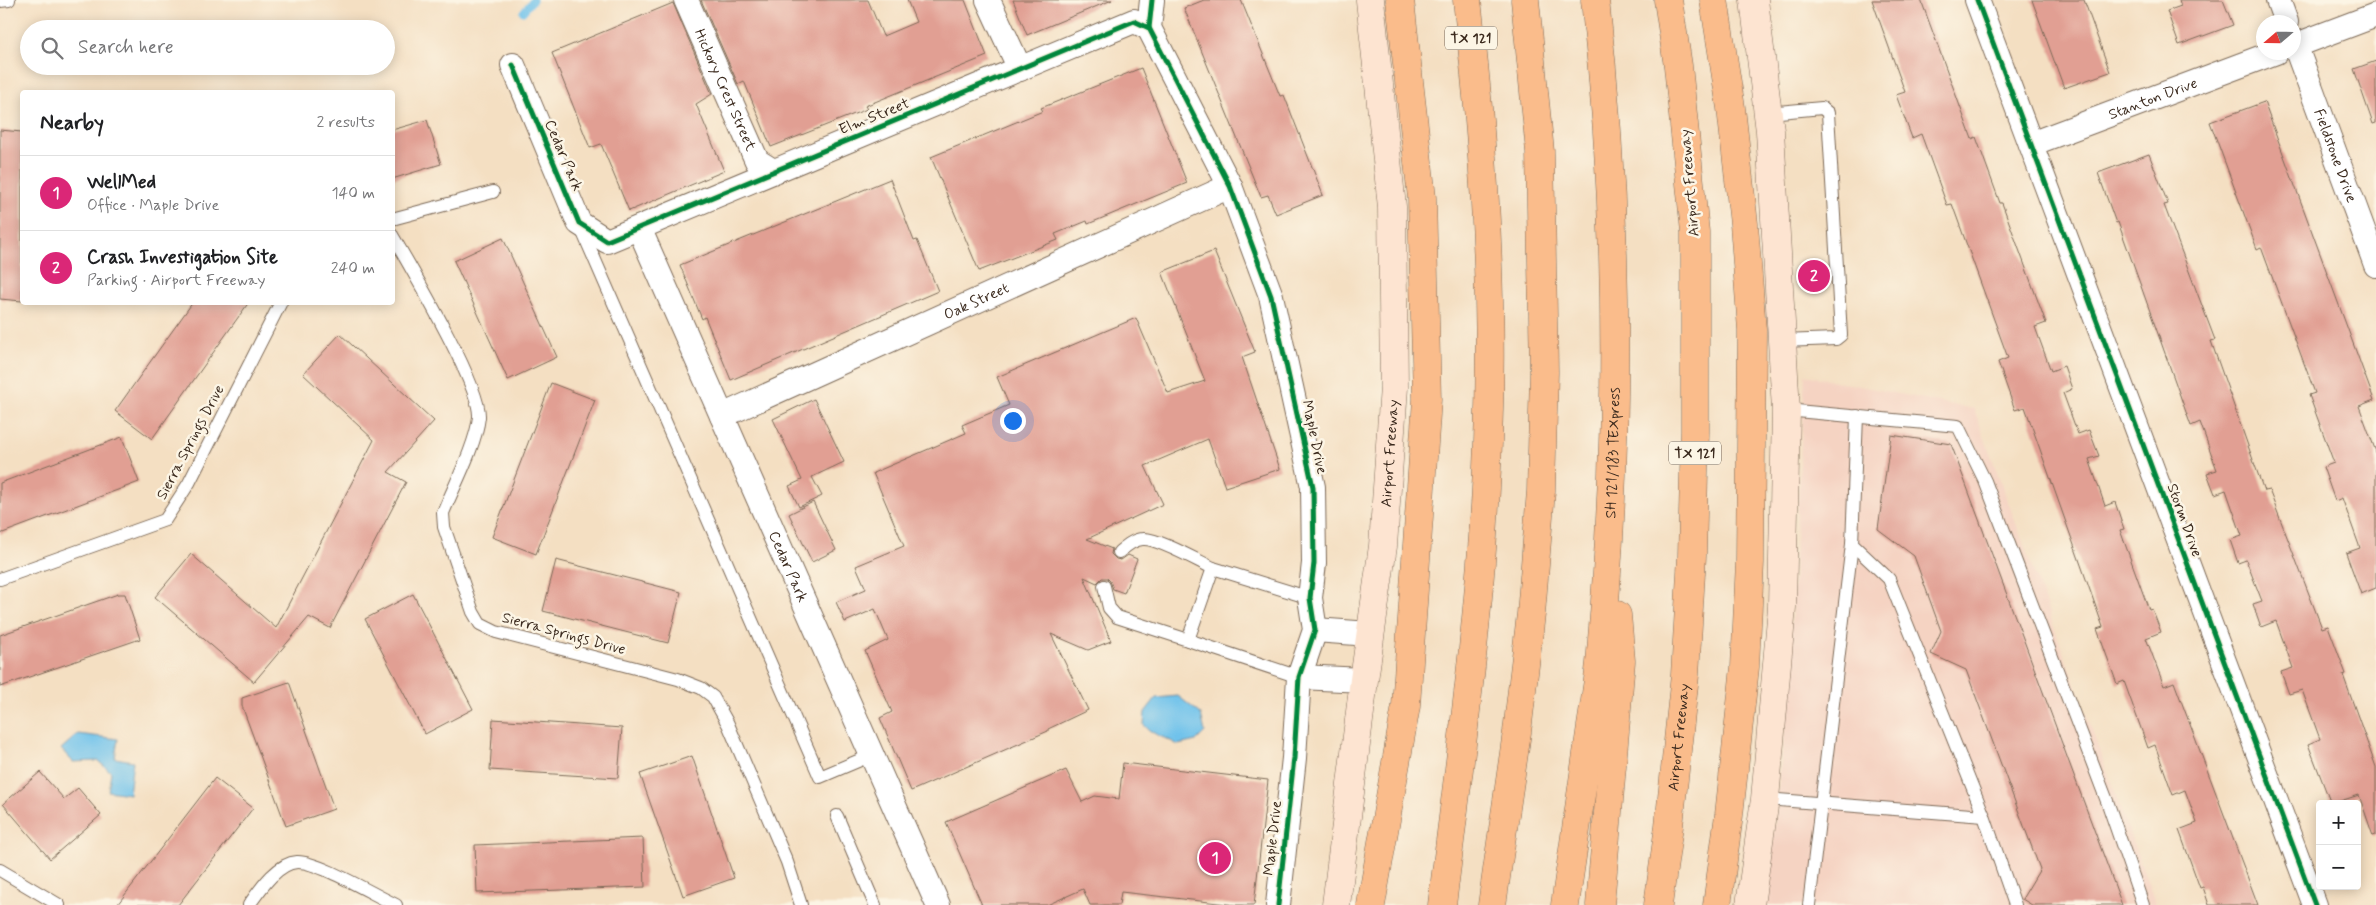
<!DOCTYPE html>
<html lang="en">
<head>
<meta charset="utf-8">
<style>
	body { margin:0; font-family:Mynerve,sans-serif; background:#f2f2f2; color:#202124 }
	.controls { position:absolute; right:15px; bottom:15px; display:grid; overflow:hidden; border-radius:5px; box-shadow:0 2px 12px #0003 }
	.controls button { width:45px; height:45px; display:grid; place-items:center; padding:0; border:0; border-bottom:1px solid #e0e0e0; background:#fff; color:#202124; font:25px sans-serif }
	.compass { position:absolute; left:2256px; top:15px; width:45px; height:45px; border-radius:50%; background:#fff; box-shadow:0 2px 12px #0003; rotate:250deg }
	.you { position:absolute; left:1012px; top:420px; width:18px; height:18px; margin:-12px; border:4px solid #fff; border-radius:50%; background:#1a73e8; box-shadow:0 0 0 8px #1a73e833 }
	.badge { display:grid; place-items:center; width:32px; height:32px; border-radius:50%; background:#db2777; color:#fff; font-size:16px; font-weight:700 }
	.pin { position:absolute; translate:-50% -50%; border:2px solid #fff; box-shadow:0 1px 5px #0006 }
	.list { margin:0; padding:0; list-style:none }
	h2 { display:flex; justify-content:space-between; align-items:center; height:65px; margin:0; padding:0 20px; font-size:21px }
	h2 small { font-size:16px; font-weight:400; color:#757577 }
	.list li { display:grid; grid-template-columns:32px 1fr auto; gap:15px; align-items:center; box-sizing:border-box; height:75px; padding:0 20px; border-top:1px solid #e0e0e0 }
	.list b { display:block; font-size:19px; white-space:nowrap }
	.list p { margin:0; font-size:16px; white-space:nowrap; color:#757577 }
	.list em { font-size:16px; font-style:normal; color:#757577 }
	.icon { flex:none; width:28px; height:28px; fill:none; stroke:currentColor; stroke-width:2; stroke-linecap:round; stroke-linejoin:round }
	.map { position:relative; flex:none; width:2376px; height:905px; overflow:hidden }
	.search { position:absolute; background:#fff; box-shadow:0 2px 12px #0003; left:20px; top:20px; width:375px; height:55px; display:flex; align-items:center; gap:12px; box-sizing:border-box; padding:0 18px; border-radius:28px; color:#757577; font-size:19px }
	.panel { position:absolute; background:#fff; box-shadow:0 2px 12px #0003; left:20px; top:90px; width:375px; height:215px; border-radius:5px }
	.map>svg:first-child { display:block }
</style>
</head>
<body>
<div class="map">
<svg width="2376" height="905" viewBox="0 0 2376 905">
	<rect width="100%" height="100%" fill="#fcf5e5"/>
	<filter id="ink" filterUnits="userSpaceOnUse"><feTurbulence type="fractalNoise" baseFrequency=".02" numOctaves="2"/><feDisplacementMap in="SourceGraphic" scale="10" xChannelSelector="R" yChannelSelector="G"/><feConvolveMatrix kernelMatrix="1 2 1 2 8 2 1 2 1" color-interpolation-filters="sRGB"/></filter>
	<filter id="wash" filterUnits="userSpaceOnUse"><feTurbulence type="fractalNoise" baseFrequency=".0096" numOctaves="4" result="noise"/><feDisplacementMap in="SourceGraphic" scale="20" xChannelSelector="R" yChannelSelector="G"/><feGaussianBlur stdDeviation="1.12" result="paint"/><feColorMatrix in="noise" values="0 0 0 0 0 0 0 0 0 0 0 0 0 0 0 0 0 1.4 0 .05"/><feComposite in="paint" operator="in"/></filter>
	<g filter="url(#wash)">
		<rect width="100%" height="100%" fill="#f4dfc2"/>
		<path fill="#f5d3c2" d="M1805 375 1974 409 2156 905H1765L1786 720Z"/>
		<g fill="#6fc2eb" stroke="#557684">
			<path d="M1178 696 1201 714 1205 732 1196 741 1178 745C1166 737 1153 736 1144 725L1145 712 1156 698Z"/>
			<path d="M78 734 118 739 115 758 133 761 129 794 108 791 111 772 98 761 73 762 61 749Z"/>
		</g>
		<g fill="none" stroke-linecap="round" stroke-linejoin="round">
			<path stroke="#6fc2eb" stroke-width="7" d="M523 12 533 0"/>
		</g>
		<g id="blocks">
			<g fill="#e19f93">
				<path d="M701 0H868L883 36 916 22 907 0H965L987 56 865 106 867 109 771 147 744 81 738 84Z"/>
				<path d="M1013 0H1112L1027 35Z"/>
				<path d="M1204 0H1241L1280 96 1284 95 1323 195 1276 214 1268 195 1261 197 1184 8Z"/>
				<path d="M1872 0H1921L1972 139 1976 137 2000 203H2002L2046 323 2035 327 2051 371 2064 366 2072 389 2063 393 2078 434 2089 430 2099 456 2089 459 2105 506 2115 502 2124 529 2120 530 2149 610 2152 609 2161 632 2146 638 2164 686 2174 682 2258 905H2209L2203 887 2200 888 2179 830 2197 823 2185 790 2173 795 2155 745 2148 748 2124 681 2117 684 2097 629 2103 627 2025 407 2015 410 1998 362 2008 358 1952 204 1947 205 1921 134 1912 138 1896 95 1905 92Z"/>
				<path d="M2032 0H2084L2110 72 2064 88Z"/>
				<path d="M2179 0H2223L2233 25 2179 45 2167 11 2181 6Z"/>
				<path d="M673 3 712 94 696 104 724 171 629 211 601 144 590 148 552 53Z"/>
				<path d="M2376 61V123L2373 124 2354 69Z"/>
				<path d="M1141 68 1187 183 1088 224 1087 221 1055 234 1058 240 979 271 931 157 1043 111 1041 108Z"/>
				<path d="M2264 102 2374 400 2359 406 2376 452V588L2361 594 2346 553 2360 548 2342 498 2335 501 2323 467 2334 463 2309 395 2315 393 2261 247 2257 249 2210 122Z"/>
				<path d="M427 120 441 164 392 179V130Z"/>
				<path d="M0 130 22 132V301L0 299Z"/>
				<path d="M2149 154 2168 204 2164 205 2215 340 2211 341 2264 491 2269 490 2322 628 2328 626 2346 674 2343 675 2376 767V835L2373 836 2359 795 2331 804 2308 744 2320 739 2302 690 2289 694 2281 672 2293 668 2276 621 2261 627 2253 604 2262 601 2246 560 2238 563 2230 540 2242 536 2226 490 2215 494 2207 473 2217 470 2200 422 2191 426 2118 222 2116 223 2098 173Z"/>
				<path d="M890 179 914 241 917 240 938 291 731 380 705 317 702 319 680 265Z"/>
				<path d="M503 238 557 357 508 380 454 261Z"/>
				<path d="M1214 251 1255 352 1242 357 1280 469 1225 487 1208 439 1145 466 1163 504 1087 539 1112 549 1111 554 1116 559 1121 560 1128 555 1137 559 1124 593 1113 589 1110 581 1107 578H1102L1097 583 1084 577 1111 641 1088 650 1051 634 1088 710 1048 729V731L911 791 880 718 892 712 865 651 888 640 875 609 845 622 836 602 866 589 856 566 904 546 873 473 966 433 962 425 1009 405 997 377 1136 318 1168 393 1205 381 1162 272Z"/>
				<path d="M193 302H249L152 439 115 411Z"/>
				<path d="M340 334 434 421 388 472 406 482 330 628 309 617 254 682 155 597 191 554 276 628 374 440 303 374Z"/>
				<path d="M551 383 595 400 536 554 492 537Z"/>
				<path d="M814 399 844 462 812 477 822 496 799 507 789 486 802 480 773 419Z"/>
				<path d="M1891 435 1951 444 2122 905H2032L2022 899 2040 869 1966 670 1931 654 1941 631 1914 556 1878 529Z"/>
				<path d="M122 437 139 482 0 534V483Z"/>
				<path d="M813 502 836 550 812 562 789 514Z"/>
				<path d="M556 560 681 592 668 643 543 611Z"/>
				<path d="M118 594H125L140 639 0 687V635Z"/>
				<path d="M413 594 473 709 425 734 365 619Z"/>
				<path d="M289 682 334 809 286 826 242 706V698Z"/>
				<path d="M493 719 622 728 618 778 490 770Z"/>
				<path d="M692 756 734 878 683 896 640 774Z"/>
				<path d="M1123 763 1268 780 1254 905H1236L1121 892 1119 905H1090L1083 889 1047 905H982L946 822 1066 770 1082 802 1095 796 1119 799Z"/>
				<path d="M40 772 64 799 78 788 101 815 50 859 3 804Z"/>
				<path d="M215 778 253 808 178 905H117Z"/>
				<path d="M643 838 645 887 477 893 475 845Z"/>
			</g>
		</g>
	</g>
	<g filter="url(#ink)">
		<use href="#blocks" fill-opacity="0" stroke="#7c6957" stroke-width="1"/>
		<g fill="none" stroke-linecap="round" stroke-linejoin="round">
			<defs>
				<g id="service">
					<path d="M0 1 9 0"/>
					<path d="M1768 113 1822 108 1828 113 1841 335 1836 339 1782 341"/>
					<path d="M392 219 493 192"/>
					<path d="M581 228 820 777 872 755"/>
					<path d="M392 235C411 268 481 386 479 417 476 445 454 486 443 513L444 527 473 612 480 624 496 632 678 679 701 688 713 697 728 724 787 862 801 905"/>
					<path d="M1786 410 1958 426 1985 481 2107 801 2143 905"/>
					<path d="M1857 416 1852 544 1889 579 1984 816 2015 905"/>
					<path d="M1119 552C1126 546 1134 539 1143 539 1158 538 1198 561 1213 568"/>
					<path d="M0 579 165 520 189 483 281 302"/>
					<path d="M1104 586 1109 608 1117 617 1188 640"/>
					<path d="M1299 677 1188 640 1213 568 1310 598"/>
					<path d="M1765 799 1984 816"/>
					<path d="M837 816 875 905"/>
					<path d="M0 870 59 905"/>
					<path d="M249 905C259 891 277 863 297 862 318 861 374 895 396 905"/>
					<path d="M1809 905 1852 544"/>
				</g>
				<g id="minor">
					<path id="s1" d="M686 0 757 161 773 171"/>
					<path d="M988 0 1020 69"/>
					<path d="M1152 0 1149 28 1230 186 1271 296 1313 487 1314 563 1310 598 1315 630 1299 677 1294 758 1278 905"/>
					<path d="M1977 0 2315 905"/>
					<path d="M2278 0 2286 22"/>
					<path id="s2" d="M2294 42 2376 265"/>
					<path d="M2294 46 2376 15"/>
					<path d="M513 65 579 223 607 241 1134 21 1149 28"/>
					<path id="s3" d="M2031 144 2276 52"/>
					<path id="s4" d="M639 228 938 905"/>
					<path id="s5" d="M722 416 1230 186"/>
					<path d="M1315 630 1370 634"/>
					<path d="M1299 677 1364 680"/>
				</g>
				<g id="secondary">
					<path id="s6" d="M1336 905 1364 680 1383 546 1394 387 1392 207 1370 0"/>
					<path d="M1750 905 1765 799 1782 607 1786 410 1770 131 1754 0"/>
				</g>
				<g id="motorway">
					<path d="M1714 0 1731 108 1744 224 1752 330 1750 562 1745 667 1729 815 1717 905"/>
					<path d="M1371 905 1406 706 1427 399 1422 198 1400 0"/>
					<path d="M1442 905C1461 751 1483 597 1488 442 1494 295 1484 146 1467 0"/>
					<path d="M1492 905 1517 732 1531 614 1541 491 1544 372 1540 152 1525 0"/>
					<path id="s7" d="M1565 905C1573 848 1582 791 1590 733 1594 706 1599 679 1601 652 1620 432 1620 219 1595 0"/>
					<path d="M1600 905 1621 661 1617 615"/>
					<path id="s8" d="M1658 905 1669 826 1685 675 1692 556 1695 431V232L1678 66 1668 0"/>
				</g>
			</defs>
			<use href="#service" stroke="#7c6957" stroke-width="14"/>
			<use href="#minor" stroke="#7c6957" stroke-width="26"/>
			<use href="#secondary" stroke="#7c6957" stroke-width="29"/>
			<use href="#motorway" stroke="#7c6957" stroke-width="29"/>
			<use href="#service" stroke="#fff" stroke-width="12"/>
			<use href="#minor" stroke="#fff" stroke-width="24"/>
			<use href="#secondary" stroke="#fde4d1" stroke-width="28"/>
			<use href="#motorway" stroke="#fabc8b" stroke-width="28"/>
			<defs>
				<g id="cycleway">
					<path d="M1152 0 1149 28 1230 186 1271 296 1313 487 1314 563 1310 598 1315 630 1299 677 1294 758 1278 905"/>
					<path d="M1977 0 2315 905"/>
					<path d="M513 65 579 223 607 241 1134 21 1149 28"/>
				</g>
			</defs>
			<use href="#cycleway" stroke="#fcf5e5" stroke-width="8"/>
			<use href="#cycleway" stroke="#00873e" stroke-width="5"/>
		</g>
	</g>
	<g text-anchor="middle" stroke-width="5" stroke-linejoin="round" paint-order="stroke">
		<g fill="#fcf5e5" stroke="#75675a" stroke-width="1">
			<rect x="1445" y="26.5" width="52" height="23" rx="4"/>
			<rect x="1669" y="441.5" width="52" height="23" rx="4"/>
		</g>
		<g font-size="14" font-weight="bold" fill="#3b2a1e">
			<text x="1471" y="43">TX 121</text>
			<text x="1695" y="458">TX 121</text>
		</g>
		<g font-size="15" fill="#3b2a1e" stroke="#fcf5e5">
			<text dy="5" stroke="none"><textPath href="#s1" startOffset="98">Hickory Crest Street</textPath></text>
			<text dy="5" stroke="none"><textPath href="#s3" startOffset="130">Stanton Drive</textPath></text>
			<text transform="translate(874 116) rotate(-22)" y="5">Elm Street</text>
			<text transform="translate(564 155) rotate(67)" y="5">Cedar Park</text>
			<text dy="5" stroke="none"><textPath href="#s2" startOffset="121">Fieldstone Drive</textPath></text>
			<text transform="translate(1689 183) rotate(-95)" y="5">Airport Freeway</text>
			<text dy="5" stroke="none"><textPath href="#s5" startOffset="279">Oak Street</textPath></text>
			<text transform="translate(1315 437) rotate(78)" y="5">Maple Drive</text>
			<text transform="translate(190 442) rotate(-62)" y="5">Sierra Springs Drive</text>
			<text dy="5" stroke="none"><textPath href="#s6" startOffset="455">Airport Freeway</textPath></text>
			<text dy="5" stroke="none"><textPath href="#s7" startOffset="455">SH 121/183 TEXpress</textPath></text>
			<text transform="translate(2185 520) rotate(70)" y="5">Storm Drive</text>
			<text dy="5" stroke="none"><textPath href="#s4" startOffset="370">Cedar Park</textPath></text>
			<text transform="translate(564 633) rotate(15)" y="5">Sierra Springs Drive</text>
			<text dy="5" stroke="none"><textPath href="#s8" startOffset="169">Airport Freeway</textPath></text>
			<text transform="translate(1272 838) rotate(-84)" y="5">Maple Drive</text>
		</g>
	</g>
</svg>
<div class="controls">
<button>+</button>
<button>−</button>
</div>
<svg class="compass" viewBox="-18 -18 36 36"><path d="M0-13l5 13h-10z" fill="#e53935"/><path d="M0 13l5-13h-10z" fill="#757577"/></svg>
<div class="you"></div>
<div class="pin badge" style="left:1215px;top:858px">1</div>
<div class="pin badge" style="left:1814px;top:276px">2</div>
<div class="search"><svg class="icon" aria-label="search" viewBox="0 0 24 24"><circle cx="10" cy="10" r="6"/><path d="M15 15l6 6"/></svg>Search here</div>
<section class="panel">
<h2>Nearby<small>2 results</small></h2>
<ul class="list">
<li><span class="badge">1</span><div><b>WellMed</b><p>Office · Maple Drive</p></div><em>140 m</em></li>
<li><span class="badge">2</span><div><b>Crash Investigation Site</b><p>Parking · Airport Freeway</p></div><em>240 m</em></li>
</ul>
</section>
</div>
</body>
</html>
